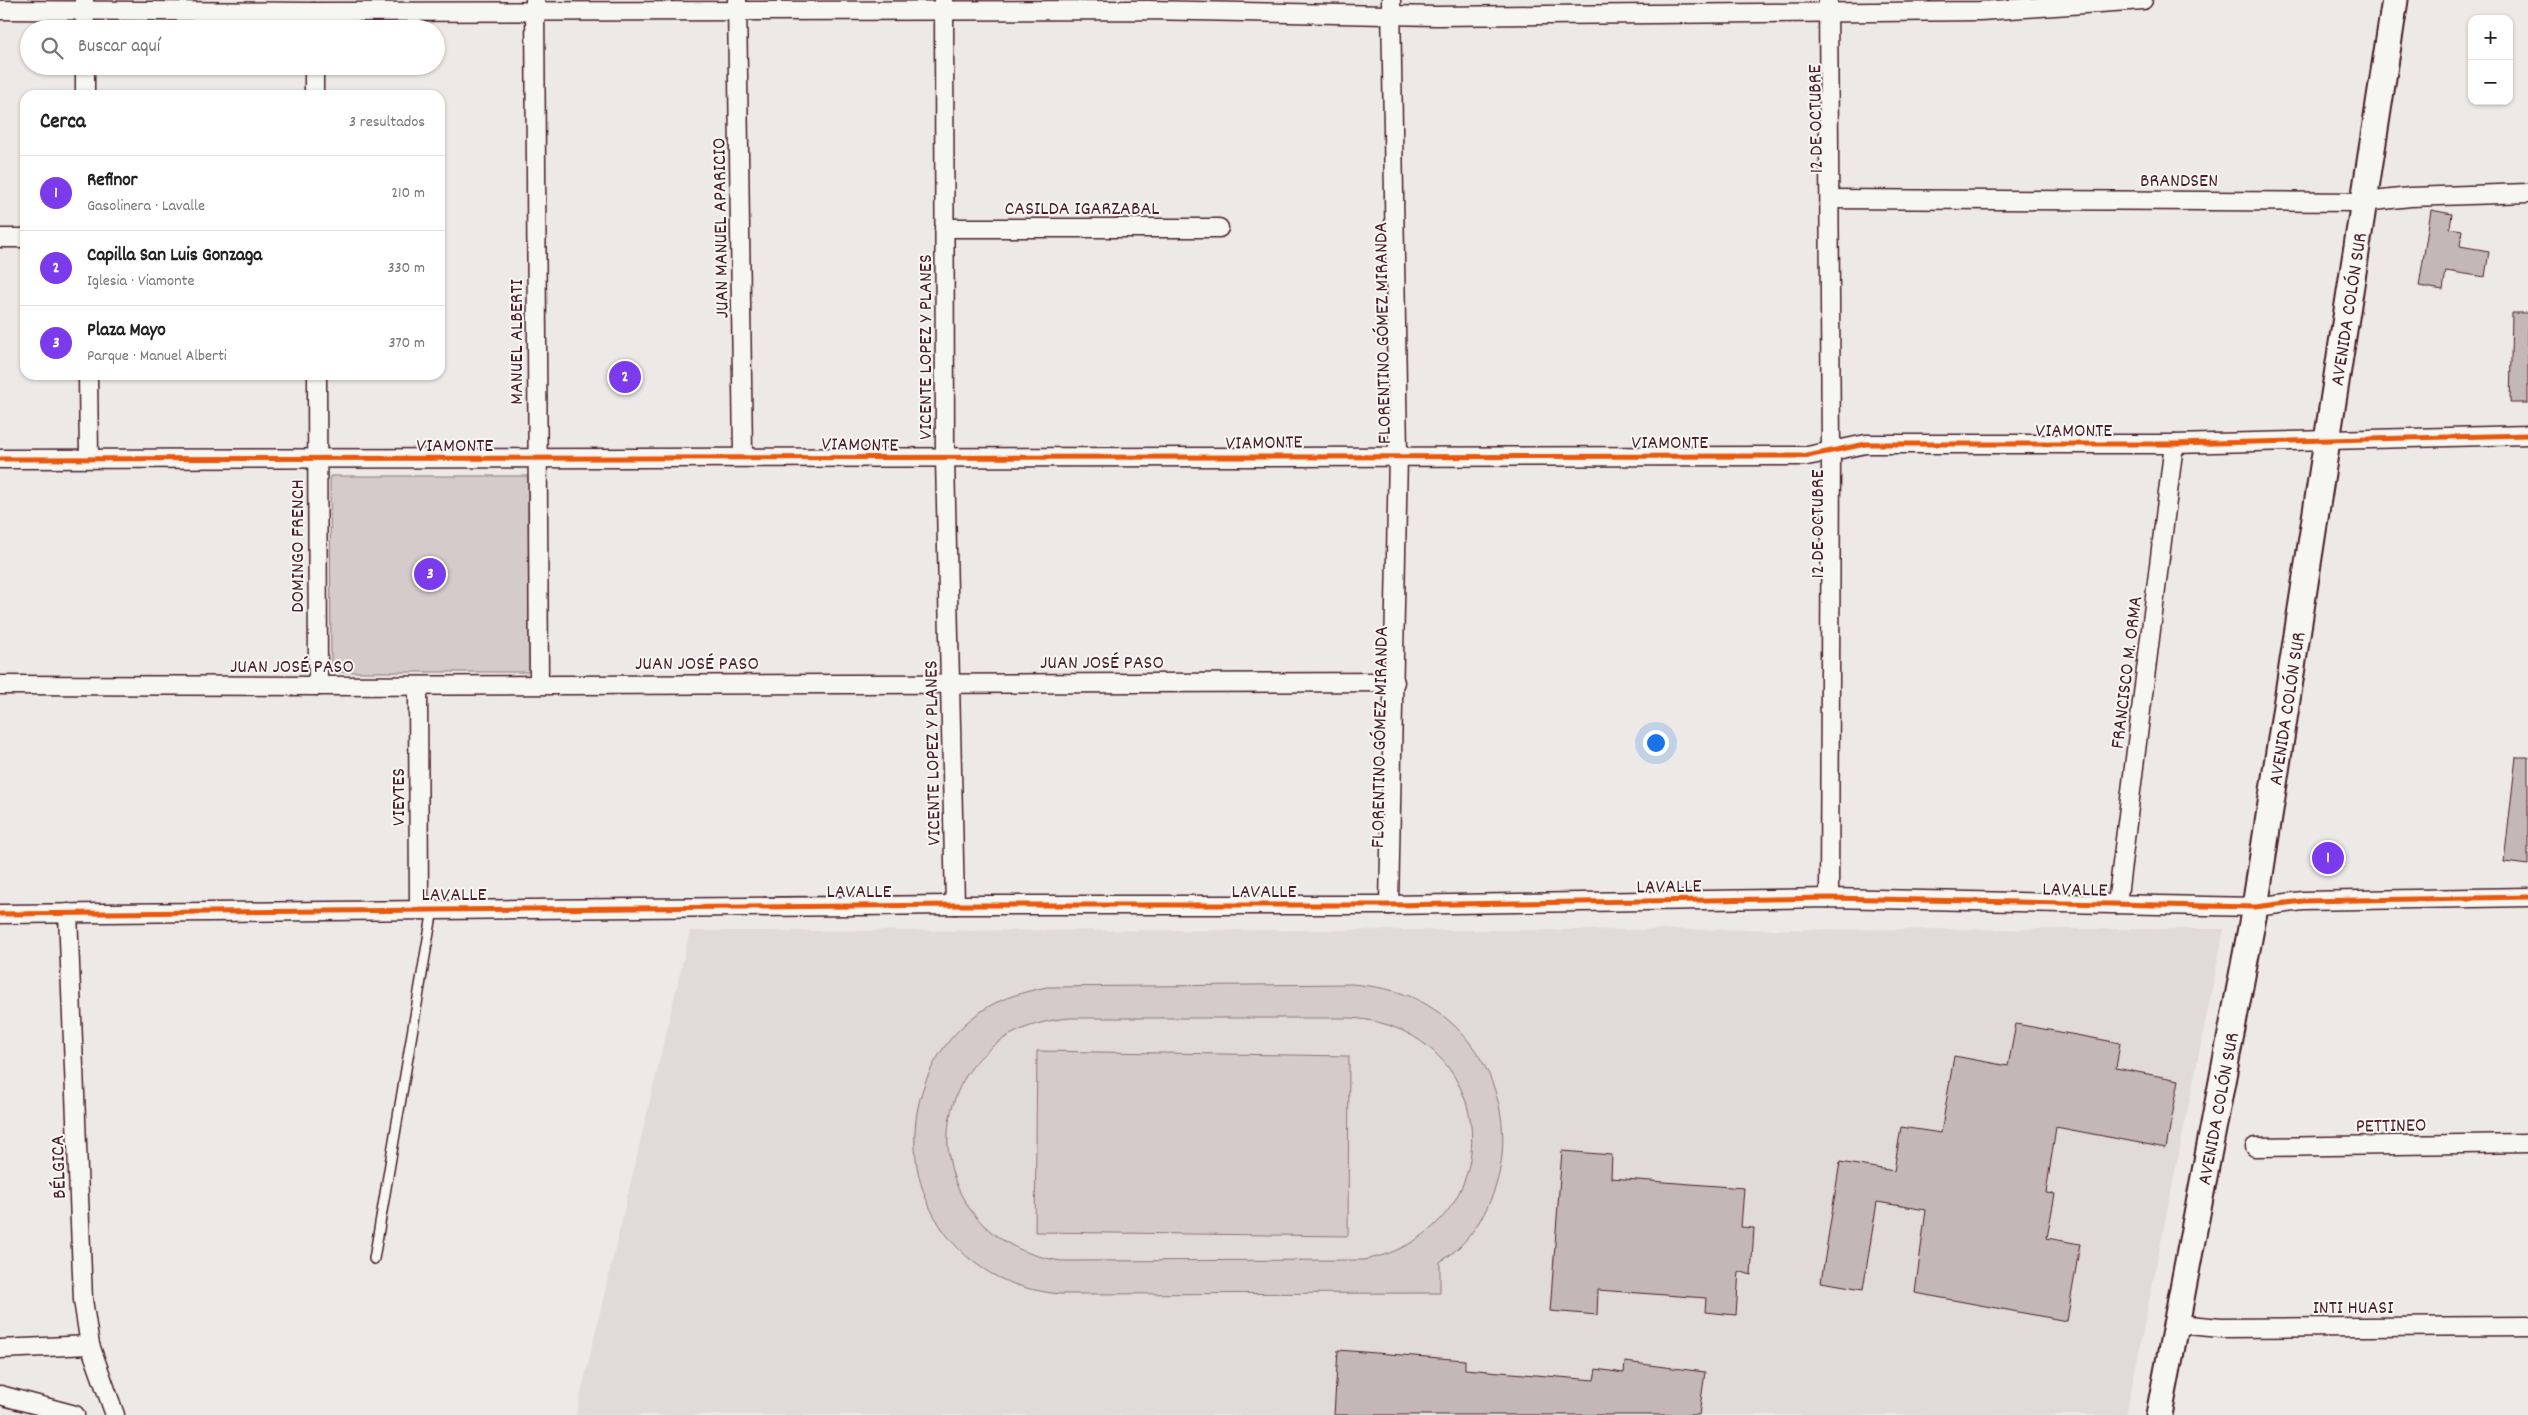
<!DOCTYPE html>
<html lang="es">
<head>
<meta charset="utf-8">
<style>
	body { margin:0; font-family:Dekko,sans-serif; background:#f6f6f6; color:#222 }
	.controls { position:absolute; right:15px; top:15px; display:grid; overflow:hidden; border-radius:10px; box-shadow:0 1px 4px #0004 }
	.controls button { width:45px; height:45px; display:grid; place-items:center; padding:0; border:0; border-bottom:1px solid #e0e0e0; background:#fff; color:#222; font:25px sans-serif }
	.you { position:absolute; left:1655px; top:742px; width:18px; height:18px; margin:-12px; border:4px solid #fff; border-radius:50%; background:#1a73e8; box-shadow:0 0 0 8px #1a73e833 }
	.badge { display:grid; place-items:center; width:32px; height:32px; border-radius:50%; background:#7c3aed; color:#fff; font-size:16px; font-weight:700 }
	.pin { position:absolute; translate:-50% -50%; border:2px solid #fff; box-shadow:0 1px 5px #0006 }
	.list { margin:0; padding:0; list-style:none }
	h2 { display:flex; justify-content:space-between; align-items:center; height:65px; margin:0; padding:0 20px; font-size:21px }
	h2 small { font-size:16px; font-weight:400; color:#767676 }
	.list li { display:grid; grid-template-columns:32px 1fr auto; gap:15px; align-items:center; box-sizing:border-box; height:75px; padding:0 20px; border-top:1px solid #e0e0e0 }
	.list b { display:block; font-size:19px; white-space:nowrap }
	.list p { margin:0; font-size:16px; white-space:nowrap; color:#767676 }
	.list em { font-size:16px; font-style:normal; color:#767676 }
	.icon { flex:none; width:28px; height:28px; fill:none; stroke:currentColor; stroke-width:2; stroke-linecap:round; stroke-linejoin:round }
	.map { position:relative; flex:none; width:2528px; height:1415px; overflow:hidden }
	.search { position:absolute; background:#fff; box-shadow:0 1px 4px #0004; left:20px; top:20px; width:425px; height:55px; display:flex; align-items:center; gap:12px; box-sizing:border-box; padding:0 18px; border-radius:28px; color:#767676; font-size:19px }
	.panel { position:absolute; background:#fff; box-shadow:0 1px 4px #0004; left:20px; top:90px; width:425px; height:290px; border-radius:15px }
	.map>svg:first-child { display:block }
</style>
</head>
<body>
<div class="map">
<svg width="2528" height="1415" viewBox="0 0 2528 1415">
	<rect width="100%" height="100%" fill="#ece9e6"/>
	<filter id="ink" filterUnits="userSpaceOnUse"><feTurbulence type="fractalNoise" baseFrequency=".02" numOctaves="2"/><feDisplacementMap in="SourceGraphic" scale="10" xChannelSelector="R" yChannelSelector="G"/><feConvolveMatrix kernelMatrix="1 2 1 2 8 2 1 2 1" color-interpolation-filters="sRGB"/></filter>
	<g filter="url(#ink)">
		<path fill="#e0dad8" d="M2224 929 2126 1415H576L690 931Z"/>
		<g fill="#d4cbca" stroke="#8f757a" fill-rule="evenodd">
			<path d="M330 476H528L529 672H331Z"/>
			<path d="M1351 984C1373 986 1394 989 1414 998 1487 1032 1521 1119 1493 1194 1483 1220 1465 1247 1440 1262V1293L1059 1294C1035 1291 1012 1286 990 1273 894 1217 889 1076 980 1012 1000 998 1023 992 1047 987ZM1070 1018H1351C1503 1029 1516 1230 1364 1260L1062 1261C907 1240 910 1031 1070 1018Z"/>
			<path d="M1037 1051 1349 1056 1348 1236 1035 1232Z"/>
		</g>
		<g fill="#c4b7b7" stroke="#4a1f2b">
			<path d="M2431 210 2452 214 2450 228 2462 230 2460 246 2489 251 2485 277 2446 271 2443 290 2419 286Z"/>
			<path d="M2512 313H2528V403H2510Z"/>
			<path d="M2516 757H2528V865L2504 862Z"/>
			<path d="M2016 1024 2120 1043 2116 1068 2179 1080 2166 1148 2056 1127 2046 1193 2055 1194 2047 1238 2080 1244 2067 1321 1915 1293 1926 1210 1877 1202 1863 1289 1821 1282 1840 1162 1894 1171 1901 1127 1941 1133 1954 1056 2008 1066Z"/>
			<path d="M1562 1151 1612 1155 1611 1178 1744 1188 1741 1227 1754 1228 1751 1275 1739 1271 1736 1315 1705 1312 1706 1298 1598 1290 1597 1315 1550 1311Z"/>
			<path d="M1338 1350 1465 1360V1369L1594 1380 1596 1369 1624 1373 1625 1362 1705 1372 1699 1415H1334Z"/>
		</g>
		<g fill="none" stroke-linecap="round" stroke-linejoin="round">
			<defs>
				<path id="lane" d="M374 1259 433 909"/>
				<g id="street">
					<path d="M84 0 85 29"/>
					<path d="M535 0 539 684"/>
					<path d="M737 0 743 456"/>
					<path d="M944 0 945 459 955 905"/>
					<path d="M1828 0 1831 451 1829 898"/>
					<path d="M0 10 313 12 1147 10 1436 16 1980 11 2143 0"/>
					<path d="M313 12V29"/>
					<path d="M85 66V95"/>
					<path d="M314 66V95"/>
					<path d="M1830 199 2364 202 2410 197 2528 193"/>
					<path d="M944 228H1219"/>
					<path d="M0 238H25"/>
					<path d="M88 375 89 458"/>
					<path d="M317 375 318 686"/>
					<path d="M0 459 1807 456 1866 444H2174L2528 435"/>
					<path d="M0 685 318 686 1395 682"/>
					<path d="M418 686 419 908"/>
					<path d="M2117 904 2174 444"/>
					<path d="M1389 905 1398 455 1391 0"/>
					<path d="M68 913 83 1300 90 1345 115 1415"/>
					<path d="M0 914 955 905H1389L1829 898 2255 907 2303 901 2528 897"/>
					<path d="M2255 1147 2528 1143"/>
					<path d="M2177 1324 2221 1328 2528 1326"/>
					<path d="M0 1349 90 1345"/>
					<path d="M0 1395 75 1415"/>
				</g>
				<g id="secondary">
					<path id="s1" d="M2159 1415 2255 907 2395 0"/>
				</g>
			</defs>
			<use href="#lane" stroke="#4a1f2b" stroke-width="12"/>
			<use href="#street" stroke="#4a1f2b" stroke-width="21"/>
			<use href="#secondary" stroke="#4a1f2b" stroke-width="29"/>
			<use href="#lane" stroke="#f6f6f2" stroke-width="9"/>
			<use href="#street" stroke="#f6f6f2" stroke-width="18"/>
			<use href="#secondary" stroke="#f6f6f2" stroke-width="25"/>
			<defs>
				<g id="cycleway">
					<path d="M0 459 1807 456 1866 444H2174L2528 435"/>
					<path d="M0 914 955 905H1389L1829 898 2255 907 2303 901 2528 897"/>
				</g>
			</defs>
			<use href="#cycleway" stroke="#f6f6f2" stroke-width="8"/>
			<use href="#cycleway" stroke="#e8590c" stroke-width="5"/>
		</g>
	</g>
	<g text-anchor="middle" stroke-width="4" stroke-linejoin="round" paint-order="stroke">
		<g font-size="20" fill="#4a1f2b" stroke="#f6f6f2">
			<text transform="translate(1814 119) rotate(-91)" y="7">12 DE OCTUBRE</text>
			<text x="2179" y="186">BRANDSEN</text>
			<text x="1082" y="214">CASILDA IGARZABAL</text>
			<text transform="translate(719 228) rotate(-91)" y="7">JUAN MANUEL APARICIO</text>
			<text dy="7" stroke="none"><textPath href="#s1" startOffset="1122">AVENIDA COLÓN SUR</textPath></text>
			<text transform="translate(1381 333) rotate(-91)" y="7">FLORENTINO GÓMEZ MIRANDA</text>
			<text transform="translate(515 342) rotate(-90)" y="7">MANUEL ALBERTI</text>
			<text transform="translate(924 347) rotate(-90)" y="7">VICENTE LOPEZ Y PLANES</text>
			<text x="2074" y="436">VIAMONTE</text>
			<text transform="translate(1264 441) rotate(-1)" y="7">VIAMONTE</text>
			<text x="1670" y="448">VIAMONTE</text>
			<text transform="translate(860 443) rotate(1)" y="7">VIAMONTE</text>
			<text x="455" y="451">VIAMONTE</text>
			<text transform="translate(1816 524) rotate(-90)" y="7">12 DE OCTUBRE</text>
			<text transform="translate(296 546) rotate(-90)" y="7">DOMINGO FRENCH</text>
			<text x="1102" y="668">JUAN JOSÉ PASO</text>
			<text x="697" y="669">JUAN JOSÉ PASO</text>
			<text x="292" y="672">JUAN JOSÉ PASO</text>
			<text transform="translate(2125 672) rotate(-83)" y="7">FRANCISCO M. ORMA</text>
			<text dy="7" stroke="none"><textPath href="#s1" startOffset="718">AVENIDA COLÓN SUR</textPath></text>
			<text transform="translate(1378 737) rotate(-89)" y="7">FLORENTINO GÓMEZ MIRANDA</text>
			<text transform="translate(931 753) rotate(-91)" y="7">VICENTE LOPEZ Y PLANES</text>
			<text transform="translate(397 797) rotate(-90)" y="7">VIEYTES</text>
			<text transform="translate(1669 885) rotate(-1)" y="7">LAVALLE</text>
			<text transform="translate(2075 888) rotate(1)" y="7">LAVALLE</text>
			<text x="859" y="897">LAVALLE</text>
			<text x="1264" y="897">LAVALLE</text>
			<text x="454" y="900">LAVALLE</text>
			<text dy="7" stroke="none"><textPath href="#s1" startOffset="312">AVENIDA COLÓN SUR</textPath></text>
			<text transform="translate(2391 1124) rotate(-1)" y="7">PETTINEO</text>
			<text transform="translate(57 1167) rotate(-92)" y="7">BÉLGICA</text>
			<text x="2353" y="1313">INTI HUASI</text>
		</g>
	</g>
</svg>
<div class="controls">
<button>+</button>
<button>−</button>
</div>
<div class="you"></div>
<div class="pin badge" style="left:2328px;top:858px">1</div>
<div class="pin badge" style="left:625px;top:377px">2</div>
<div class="pin badge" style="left:430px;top:574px">3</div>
<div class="search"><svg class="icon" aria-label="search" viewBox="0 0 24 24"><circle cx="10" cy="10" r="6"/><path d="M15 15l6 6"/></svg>Buscar aquí</div>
<section class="panel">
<h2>Cerca<small>3 resultados</small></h2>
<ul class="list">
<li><span class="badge">1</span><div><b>Refinor</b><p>Gasolinera · Lavalle</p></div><em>210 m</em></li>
<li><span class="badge">2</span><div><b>Capilla San Luis Gonzaga</b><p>Iglesia · Viamonte</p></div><em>330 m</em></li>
<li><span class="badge">3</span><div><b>Plaza Mayo</b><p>Parque · Manuel Alberti</p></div><em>370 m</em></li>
</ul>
</section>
</div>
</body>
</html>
